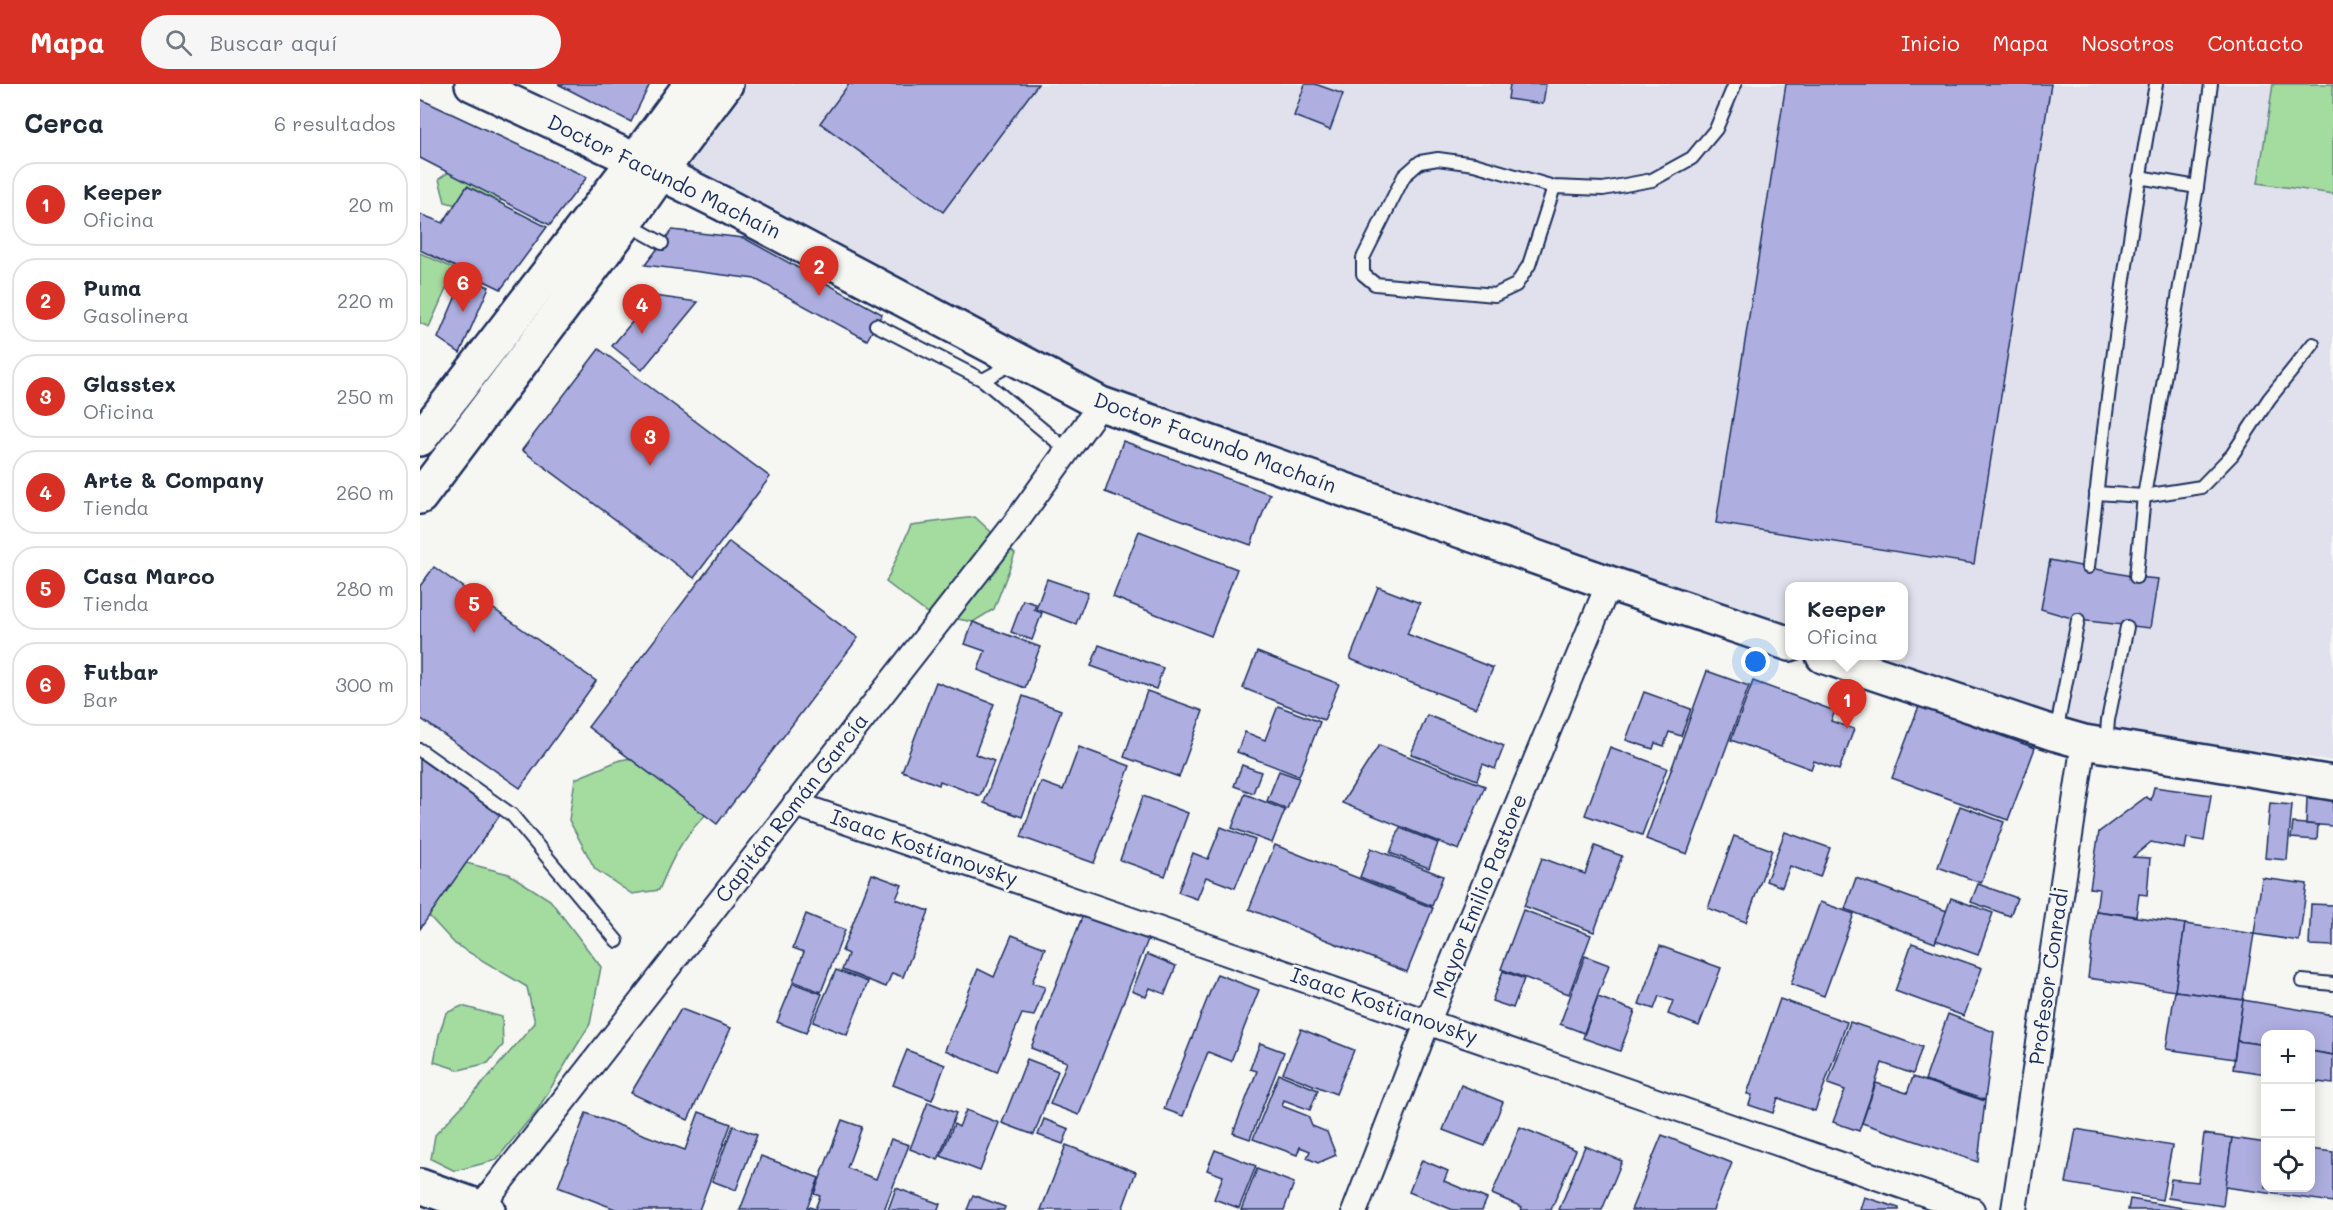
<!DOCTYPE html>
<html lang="es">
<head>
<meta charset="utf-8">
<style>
	body { margin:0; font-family:Mali,sans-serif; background:#f6f6f7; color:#1f2937 }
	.controls { position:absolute; right:18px; bottom:18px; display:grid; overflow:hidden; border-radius:12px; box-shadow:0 3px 15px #0003 }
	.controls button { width:54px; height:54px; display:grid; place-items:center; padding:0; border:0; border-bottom:2px solid #e0e1e3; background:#fff; color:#1f2937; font:30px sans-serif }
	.you { position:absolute; left:1336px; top:578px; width:21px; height:21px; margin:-15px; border:4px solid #fff; border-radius:50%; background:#1a73e8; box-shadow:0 0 0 9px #1a73e833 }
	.badge { display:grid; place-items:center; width:39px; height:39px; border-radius:50%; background:#d93025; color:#fff; font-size:20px; font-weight:700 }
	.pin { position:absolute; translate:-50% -50px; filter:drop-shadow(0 2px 3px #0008) }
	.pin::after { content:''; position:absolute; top:32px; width:21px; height:18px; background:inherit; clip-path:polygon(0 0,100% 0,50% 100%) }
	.popup { position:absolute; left:1365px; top:498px; width:123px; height:78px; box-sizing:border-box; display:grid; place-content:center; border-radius:12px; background:#fff; filter:drop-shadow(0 2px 4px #0005); font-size:20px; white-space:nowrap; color:#747a83 }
	.popup b { font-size:22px; color:#1f2937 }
	.popup::after { content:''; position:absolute; left:50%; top:100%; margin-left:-12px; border:12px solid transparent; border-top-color:#fff }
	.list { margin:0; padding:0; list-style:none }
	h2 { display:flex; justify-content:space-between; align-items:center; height:78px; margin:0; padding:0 24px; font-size:26px }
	h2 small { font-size:20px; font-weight:400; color:#747a83 }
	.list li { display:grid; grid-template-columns:39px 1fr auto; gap:18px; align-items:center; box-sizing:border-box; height:84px; margin:0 12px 12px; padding:0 12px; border:2px solid #e0e1e3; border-radius:24px }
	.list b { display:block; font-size:22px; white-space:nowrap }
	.list p { margin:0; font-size:20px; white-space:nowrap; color:#747a83 }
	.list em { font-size:20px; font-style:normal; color:#747a83 }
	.icon { flex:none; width:33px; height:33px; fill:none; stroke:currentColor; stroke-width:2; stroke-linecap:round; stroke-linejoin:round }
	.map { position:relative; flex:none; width:1913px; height:1126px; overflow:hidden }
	header { display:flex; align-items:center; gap:36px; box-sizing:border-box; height:84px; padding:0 30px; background:#d93025; color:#fff }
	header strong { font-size:28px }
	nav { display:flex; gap:33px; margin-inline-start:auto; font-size:21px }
	.search { width:420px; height:54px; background:#f6f6f7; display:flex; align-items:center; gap:15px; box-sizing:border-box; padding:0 21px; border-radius:33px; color:#747a83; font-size:22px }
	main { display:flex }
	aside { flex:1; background:#fff }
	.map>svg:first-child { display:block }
</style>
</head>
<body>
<header>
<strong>Mapa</strong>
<div class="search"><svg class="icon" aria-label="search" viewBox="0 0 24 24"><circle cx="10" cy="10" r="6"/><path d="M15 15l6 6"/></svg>Buscar aquí</div>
<nav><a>Inicio</a><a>Mapa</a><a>Nosotros</a><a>Contacto</a></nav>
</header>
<main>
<aside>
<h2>Cerca<small>6 resultados</small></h2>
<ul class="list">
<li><span class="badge">1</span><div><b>Keeper</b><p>Oficina</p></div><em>20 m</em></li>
<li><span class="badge">2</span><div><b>Puma</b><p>Gasolinera</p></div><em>220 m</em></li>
<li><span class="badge">3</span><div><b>Glasstex</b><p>Oficina</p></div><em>250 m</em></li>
<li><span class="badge">4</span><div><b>Arte &amp; Company</b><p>Tienda</p></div><em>260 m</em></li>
<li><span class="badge">5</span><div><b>Casa Marco</b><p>Tienda</p></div><em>280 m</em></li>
<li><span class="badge">6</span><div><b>Futbar</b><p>Bar</p></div><em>300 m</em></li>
</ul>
</aside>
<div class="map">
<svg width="1913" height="1126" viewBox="0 0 1913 1126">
	<rect width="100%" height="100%" fill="#f6f6f2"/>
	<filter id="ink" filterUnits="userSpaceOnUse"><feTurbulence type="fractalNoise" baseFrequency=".0167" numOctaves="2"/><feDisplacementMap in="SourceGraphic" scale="12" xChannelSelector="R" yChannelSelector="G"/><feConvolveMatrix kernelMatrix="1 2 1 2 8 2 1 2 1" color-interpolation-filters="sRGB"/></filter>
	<g filter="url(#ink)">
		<path fill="#e0e1ed" d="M321 0H1913V677L1670 643 1603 628 1444 572H1484V502H1370V545L697 308 264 85 262 78Z"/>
		<g fill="#a4db9f" stroke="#60857e" stroke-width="1.5">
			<path d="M1853 0H1913V110L1838 99Z"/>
			<path d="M49 74 86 101 81 117 51 125 25 118 19 95Z"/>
			<path d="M0 169 35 185 9 243 0 239Z"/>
			<path d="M555 433 595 470 574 525 553 538 507 529 466 498 491 441Z"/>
			<path d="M248 668 295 722C265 749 254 769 239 806L212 810 175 785 149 736 155 695 200 676Z"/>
			<path d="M46 779 89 790 130 816 181 883 170 940 118 1025 76 1076 35 1087 11 1075 15 1051 56 1007 115 939 107 903 35 860 9 832Z"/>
			<path d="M42 922 82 933 83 961 68 979 39 986 14 978 19 951 26 929Z"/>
		</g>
		<g fill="#aeafe0" stroke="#1b2f5e" stroke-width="1.5">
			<path d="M138 0H230L211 38Z"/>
			<path d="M429 0H618L523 128 400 39Z"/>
			<path d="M885 0H895L923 10 910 46 874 32Z"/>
			<path d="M1090 0H1126L1123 20 1088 15Z"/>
			<path d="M1366 0H1631L1554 480 1296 439Z"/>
			<path d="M0 15 167 93 130 141 0 74Z"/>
			<path d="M47 102 127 143 81 205 0 166V130L23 139Z"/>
			<path d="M252 146 324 154 462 230 447 256 335 195 225 181Z"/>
			<path d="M44 193 69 203 40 269 18 254Z"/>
			<path d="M234 212 278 218 222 286 192 262Z"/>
			<path d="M179 265 350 393 274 494 102 366Z"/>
			<path d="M703 357 850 410 831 461 685 408Z"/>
			<path d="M719 447 817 485 791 552 693 513Z"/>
			<path d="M309 458 438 554 297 740 168 643Z"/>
			<path d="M1630 476 1716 493 1738 495 1730 544 1658 536 1621 525Z"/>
			<path d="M14 483 176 597 100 704 0 634V502Z"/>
			<path d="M627 495 668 509 656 540 616 525Z"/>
			<path d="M958 503 1000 519 987 550 1073 584 1056 624 930 575Z"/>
			<path d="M603 516 616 520 614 526 622 529 612 556 591 548Z"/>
			<path d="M553 538 620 563 605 604 558 586 565 567 545 560Z"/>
			<path d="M679 561 743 584 736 605 671 582Z"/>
			<path d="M837 568 919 600 904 636 823 604Z"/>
			<path d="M1287 587 1329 602 1267 770 1226 755Z"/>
			<path d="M1333 597 1415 627 1411 637 1434 645 1419 686 1394 677 1391 685 1311 656Z"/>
			<path d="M516 598 574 620 555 670 574 677 560 712 520 697 519 701 482 687Z"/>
			<path d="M727 607 783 627 759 693 704 673Z"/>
			<path d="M1224 608 1271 625 1261 652 1249 648 1244 662 1235 659 1233 665 1206 656Z"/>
			<path d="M603 612 641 626 602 733 564 719Z"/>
			<path d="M858 622 900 638 879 692 817 668 825 648 845 656Z"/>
			<path d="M1499 622 1615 664 1588 736 1472 694Z"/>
			<path d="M1007 631 1084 662 1075 685 1063 680 1057 696 991 670Z"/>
			<path d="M959 661 1065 702 1039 766 922 719Z"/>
			<path d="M659 663 710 682 674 779 601 753 621 698 643 706Z"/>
			<path d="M1190 663 1247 684 1222 751 1165 731Z"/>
			<path d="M0 675 80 731 0 845Z"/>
			<path d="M822 681 841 688 833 709 814 702Z"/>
			<path d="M859 687 879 694 867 725 847 717Z"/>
			<path d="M1734 703 1791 711 1784 757 1767 754 1765 765 1731 758 1713 773 1730 774 1727 811 1719 810 1716 832 1676 827 1679 805 1670 804 1679 748 1726 713 1731 716Z"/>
			<path d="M825 710 865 726 852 759 812 744Z"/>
			<path d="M723 712 768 729 745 792 700 776Z"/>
			<path d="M1887 714 1913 716V742L1886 740Z"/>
			<path d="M1850 719 1872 721 1867 776 1845 774Z"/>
			<path d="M1540 722 1584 738 1561 799 1518 783Z"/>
			<path d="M1873 739 1898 741 1897 756 1871 754Z"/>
			<path d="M801 743 835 756 815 804 786 793 777 815 758 808 773 769 788 775Z"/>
			<path d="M980 744 1018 759 1009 784 970 769Z"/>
			<path d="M1365 748 1410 764 1400 793 1370 782 1362 803 1346 797Z"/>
			<path d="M1314 752 1352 766 1326 838 1288 824Z"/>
			<path d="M855 761 1013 824 987 888 829 825Z"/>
			<path d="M1175 762 1202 772 1174 848 1104 822 1122 774 1165 790Z"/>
			<path d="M951 764 1023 792 1012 822 940 793Z"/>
			<path d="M452 790 482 801 476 815 509 827 483 893 472 889 466 903 422 886 428 870 422 867Z"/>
			<path d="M1436 794 1527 827 1515 859 1425 825Z"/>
			<path d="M1842 794 1887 800 1879 857 1834 850Z"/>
			<path d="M1558 800 1597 814 1590 832 1551 818Z"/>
			<path d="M1531 814 1573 829 1558 871 1516 856Z"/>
			<path d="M1400 818 1434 830 1404 912 1371 900Z"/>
			<path d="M1891 820 1913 821V862L1889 861Z"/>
			<path d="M1103 826 1171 851 1149 910 1081 885Z"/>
			<path d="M1676 827 1765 840 1755 907 1668 894Z"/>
			<path d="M664 828 729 853 659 1031 630 1020 647 978 611 964Z"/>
			<path d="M386 830 425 846 401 908 373 897 384 868 373 864Z"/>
			<path d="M1765 840 1834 850 1823 916 1755 907Z"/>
			<path d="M592 851 625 864 612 899 625 903 614 932 602 930 577 988 525 966 558 885 574 893Z"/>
			<path d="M1492 859 1562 884 1544 932 1475 907Z"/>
			<path d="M1240 862 1301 884 1279 942 1248 930 1253 917 1239 912 1234 925 1219 920Z"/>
			<path d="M727 870 756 882 745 910 730 904 726 913 712 907Z"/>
			<path d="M1165 872 1189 881 1164 949 1140 940Z"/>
			<path d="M416 886 448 898 427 951 393 938Z"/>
			<path d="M1083 887 1104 895 1093 924 1072 917Z"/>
			<path d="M797 890 839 906 811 977 788 968 763 1032 744 1025Z"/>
			<path d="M373 899 402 910 386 949 357 938Z"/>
			<path d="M1755 907 1823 916 1814 975 1746 965Z"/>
			<path d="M1178 913 1215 927 1200 967 1163 954Z"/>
			<path d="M1360 915 1427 938 1395 1027 1358 1014 1353 1029 1329 1021 1332 1011 1327 1010Z"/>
			<path d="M1823 916 1913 931V971L1890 967V950H1846V961L1817 957Z"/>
			<path d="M261 925 311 944 268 1036 211 1009Z"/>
			<path d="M1528 930 1574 948 1565 1016 1505 996Z"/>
			<path d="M1430 938 1502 963 1493 990 1462 979 1439 1047 1413 1038 1425 1006 1408 1000Z"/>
			<path d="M881 945 934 966 916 1010 863 989Z"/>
			<path d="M1817 957 1846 961V990L1813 985Z"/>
			<path d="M840 959 864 968 830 1055 813 1049 837 987 830 985Z"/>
			<path d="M487 966 525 981 512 1016 473 1001Z"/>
			<path d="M1890 967 1913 971V1000L1890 997Z"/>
			<path d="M607 975 638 987 614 1051 582 1039Z"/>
			<path d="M859 990 898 1006 890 1026 864 1016 862 1022 888 1032 892 1042 907 1048 916 1071 898 1079 887 1074 890 1067 880 1063 877 1071 833 1055Z"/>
			<path d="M1493 993 1565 1017 1558 1078 1442 1039 1456 999 1487 1009Z"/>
			<path d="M1041 1001 1083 1018 1065 1062 1023 1046Z"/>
			<path d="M508 1018 536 1029 518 1076 490 1065Z"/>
			<path d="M546 1026 579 1039 560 1087 521 1072 534 1040 539 1043Z"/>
			<path d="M279 1028 311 1040 279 1126H198L138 1103 166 1029 265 1066Z"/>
			<path d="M624 1035 649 1045 643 1060 618 1051Z"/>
			<path d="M422 1036 442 1043 427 1084 456 1095 471 1055 489 1061 464 1126H388L389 1123 395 1125 400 1112 394 1110Z"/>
			<path d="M313 1042 337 1051 316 1106 292 1097Z"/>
			<path d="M1100 1043 1156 1066 1131 1126H1101L1102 1123 1072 1110Z"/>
			<path d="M1656 1045 1752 1062 1742 1116 1646 1099Z"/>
			<path d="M1784 1050 1812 1054 1803 1122 1748 1114 1751 1095 1778 1098Z"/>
			<path d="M1242 1051 1312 1079 1293 1126H1211Z"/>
			<path d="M1812 1054 1846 1059V1104H1890V1065L1913 1068V1118L1805 1103Z"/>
			<path d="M646 1061 716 1088 702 1126H621Z"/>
			<path d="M1165 1062 1202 1077 1182 1126H1139Z"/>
			<path d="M795 1066 836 1082 819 1124 794 1115 803 1092 787 1086Z"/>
			<path d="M341 1072 399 1094 386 1126H320Z"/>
			<path d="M1002 1076 1028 1087 1024 1097 1067 1115 1062 1126H1033L989 1108Z"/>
			<path d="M837 1085 874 1099 864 1126H821Z"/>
			<path d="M476 1104 520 1120 518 1126H468Z"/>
			<path d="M553 1111 585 1123 584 1126H547Z"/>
			<path d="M1444 1113 1479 1124V1126H1440Z"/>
			<path d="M1710 1115 1774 1126H1708Z"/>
		</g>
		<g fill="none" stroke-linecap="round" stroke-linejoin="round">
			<defs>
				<g id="lane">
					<path d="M1719 93 1777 103"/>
					<path d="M1134 103 1109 181 1096 201 1075 211 955 200 943 190V174L984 92 1000 78 1018 75 1054 80 1134 103 1183 105 1232 96 1272 74 1296 45 1315 0"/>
					<path d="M206 139 242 159"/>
					<path d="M456 241 563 296 647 366"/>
					<path d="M563 296 595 278"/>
					<path d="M1676 409 1724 412 1781 403 1812 371 1849 315 1893 260"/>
					<path d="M1668 483C1686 322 1706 160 1736 0"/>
					<path d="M1716 493 1724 412 1777 103 1791 0"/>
					<path d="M1636 649 1658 536"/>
					<path d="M1686 662 1688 636 1707 543"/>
					<path d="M0 666 92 731 197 857"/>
					<path d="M1882 897 1913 900"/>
				</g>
				<g id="street">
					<path d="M375 720 1552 1126"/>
					<path d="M58 1126 591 445 681 320"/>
					<path d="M935 1126 1008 937 1189 499"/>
					<path d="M1594 1126 1664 658"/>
				</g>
				<g id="secondary">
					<path d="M52 0 215 76 301 119 681 320 1189 499 1370 560"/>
					<path d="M0 355 215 76 271 0"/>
					<path d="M0 413 206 139 258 64 306 0"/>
					<path d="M1403 572 1636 650 1664 658 1913 699"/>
					<path d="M0 1102 68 1126"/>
				</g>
			</defs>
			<use href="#lane" stroke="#1b2f5e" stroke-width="16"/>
			<use href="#street" stroke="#1b2f5e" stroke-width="28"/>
			<use href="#secondary" stroke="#1b2f5e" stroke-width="38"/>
			<use href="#lane" stroke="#f6f6f2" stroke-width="12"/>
			<use href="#street" stroke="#f6f6f2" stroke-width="24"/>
			<use href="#secondary" stroke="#f6f6f2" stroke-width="33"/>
		</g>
	</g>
	<g text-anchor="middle" stroke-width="5" stroke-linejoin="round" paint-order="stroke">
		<g font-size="21" fill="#1b2f5e" stroke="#f6f6f2">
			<text transform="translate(244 93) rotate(26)" y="7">Doctor Facundo Machaín</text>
			<text transform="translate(795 359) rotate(20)" y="7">Doctor Facundo Machaín</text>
			<text transform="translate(372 724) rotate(-52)" y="7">Capitán Román García</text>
			<text transform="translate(504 764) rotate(19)" y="7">Isaac Kostianovsky</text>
			<text transform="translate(1060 812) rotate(-68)" y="7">Mayor Emilio Pastore</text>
			<text transform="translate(1629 892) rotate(-82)" y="7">Profesor Conradi</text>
			<text transform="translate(964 922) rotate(19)" y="7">Isaac Kostianovsky</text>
		</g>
	</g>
</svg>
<div class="controls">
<button>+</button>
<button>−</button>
<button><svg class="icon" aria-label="locate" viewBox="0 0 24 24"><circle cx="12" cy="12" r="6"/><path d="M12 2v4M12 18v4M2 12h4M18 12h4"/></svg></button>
</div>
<div class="you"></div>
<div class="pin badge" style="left:1427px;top:645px">1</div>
<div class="popup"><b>Keeper</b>Oficina</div>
<div class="pin badge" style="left:399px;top:212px">2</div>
<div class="pin badge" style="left:230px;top:382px">3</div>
<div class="pin badge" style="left:222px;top:250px">4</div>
<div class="pin badge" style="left:54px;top:549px">5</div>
<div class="pin badge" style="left:43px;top:228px">6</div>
</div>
</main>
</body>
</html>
